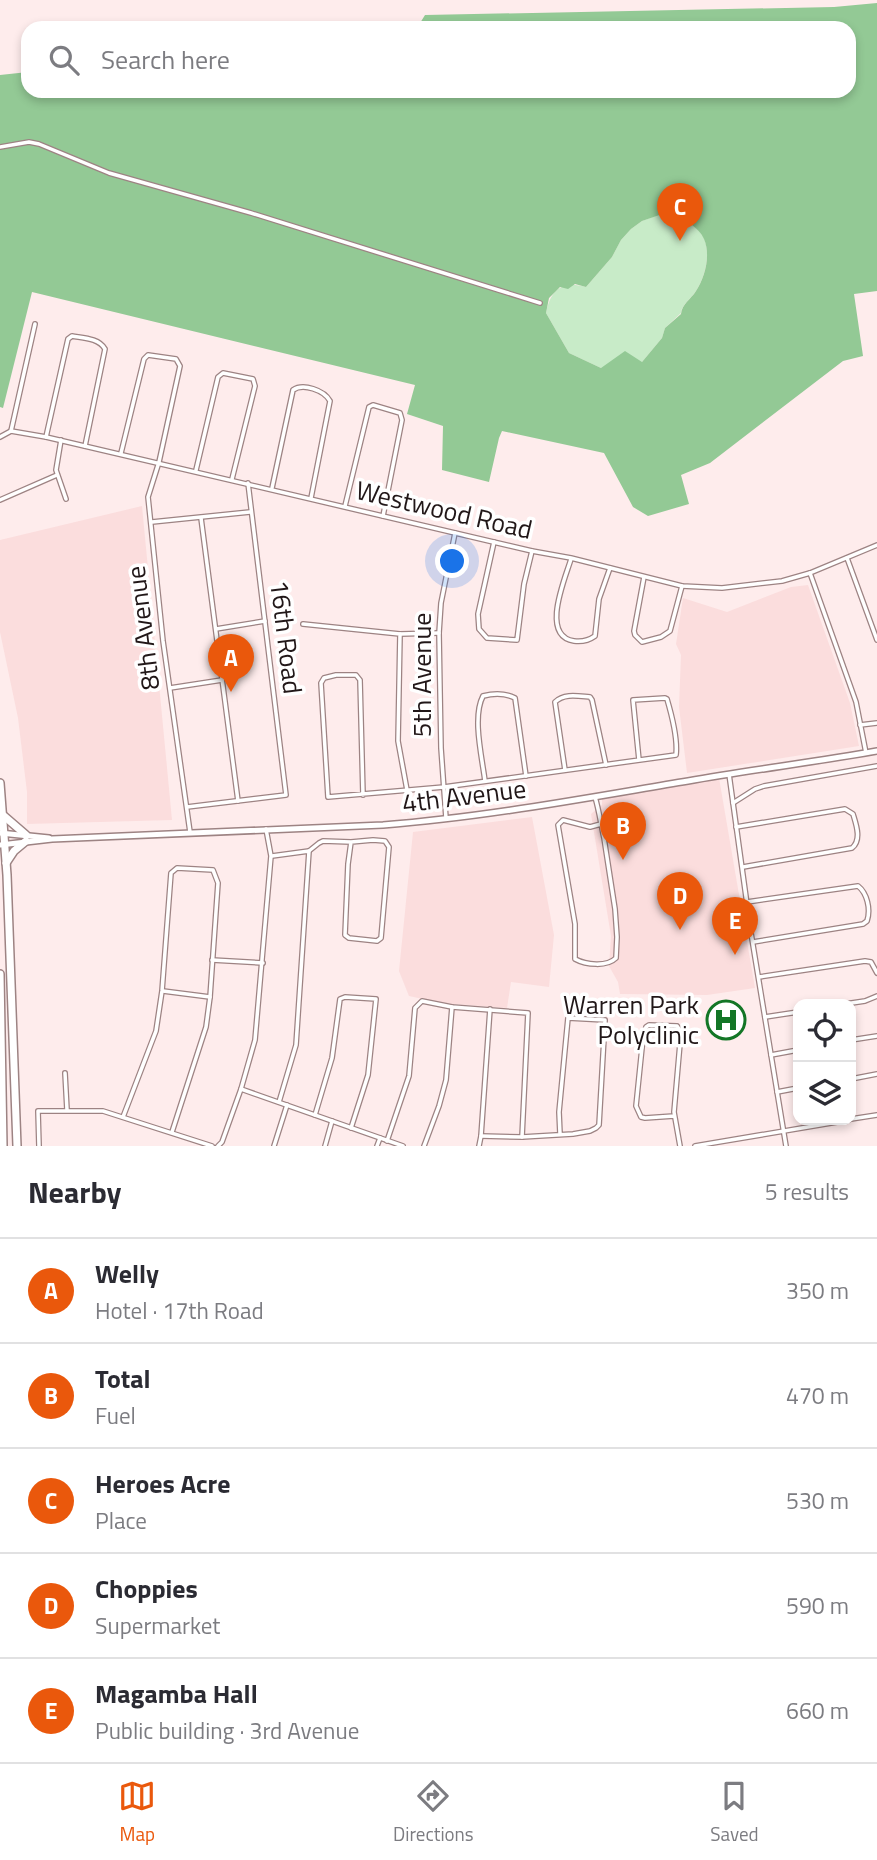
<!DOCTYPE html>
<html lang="en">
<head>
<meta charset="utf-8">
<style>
	body { margin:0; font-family:"Titillium Web",sans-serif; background:#f7f7f7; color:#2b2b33 }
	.controls { position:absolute; right:21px; bottom:21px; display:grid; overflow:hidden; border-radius:14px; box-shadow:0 4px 10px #0003 }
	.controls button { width:63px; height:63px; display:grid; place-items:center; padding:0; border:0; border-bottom:2px solid #e1e1e2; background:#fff; color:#2b2b33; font:35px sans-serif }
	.you { position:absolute; left:453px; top:562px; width:24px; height:24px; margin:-18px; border:5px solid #fff; border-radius:50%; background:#1a73e8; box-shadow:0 0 0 10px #1a73e833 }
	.badge { display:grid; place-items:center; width:46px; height:46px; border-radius:50%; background:#ea580c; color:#fff; font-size:23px; font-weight:700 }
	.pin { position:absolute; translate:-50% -58px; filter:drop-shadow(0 2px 4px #0008) }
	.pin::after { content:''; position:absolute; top:37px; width:24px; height:21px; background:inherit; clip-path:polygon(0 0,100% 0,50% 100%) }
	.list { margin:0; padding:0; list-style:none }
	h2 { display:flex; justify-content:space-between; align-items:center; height:91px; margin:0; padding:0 28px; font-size:30px }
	h2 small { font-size:23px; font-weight:400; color:#7c7c81 }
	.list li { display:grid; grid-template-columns:46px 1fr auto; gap:21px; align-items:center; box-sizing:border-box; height:105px; padding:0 28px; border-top:2px solid #e1e1e2 }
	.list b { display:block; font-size:26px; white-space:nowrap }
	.list p { margin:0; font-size:23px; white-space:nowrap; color:#7c7c81 }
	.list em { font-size:23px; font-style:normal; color:#7c7c81 }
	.icon { flex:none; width:38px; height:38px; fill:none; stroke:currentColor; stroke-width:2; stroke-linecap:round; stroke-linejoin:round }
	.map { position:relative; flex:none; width:877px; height:1146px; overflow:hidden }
	.search { position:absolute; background:#fff; box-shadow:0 4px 10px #0003; left:21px; right:21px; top:21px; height:77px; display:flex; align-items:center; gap:18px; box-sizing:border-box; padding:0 24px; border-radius:21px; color:#7c7c81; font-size:26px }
	.sheet { height:616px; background:#fff }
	nav { display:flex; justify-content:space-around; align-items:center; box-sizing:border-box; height:98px; border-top:2px solid #e1e1e2; background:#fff; font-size:19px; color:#7c7c81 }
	nav a { display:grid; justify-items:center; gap:4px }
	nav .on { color:#ea580c }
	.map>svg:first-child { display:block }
</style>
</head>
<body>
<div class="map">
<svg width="877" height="1146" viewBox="0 0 877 1146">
	<rect width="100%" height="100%" fill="#feecec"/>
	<g fill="#fbdddd">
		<path d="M142 506 172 820 27 824V792L18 718 0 632V540Z"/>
		<path d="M808 585 850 703 859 746 687 773 679 707 681 655 676 644 683 598 727 612 791 587Z"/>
		<path d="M719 778 755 988 707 995 620 994 618 982 609 966 611 936 591 814 602 805V798Z"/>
		<path d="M532 817 554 935 549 987 511 982 507 1008 441 1003 409 996 399 971 413 832Z"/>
	</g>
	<path fill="#c8ebc8" d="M671 210C680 216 700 228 704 238 711 255 705 277 696 291 691 299 682 304 681 313L665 328 662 338 642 362 601 368 569 353 546 313C551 289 562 281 586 287L612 257 621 240 631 229 642 221Z"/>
	<path fill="#93c995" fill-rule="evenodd" d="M877 3V291L854 294 863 356 843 361 710 463 681 475 689 504 648 516 633 507 604 453 502 431 499 438 489 482 442 470 443 426 407 414 415 385 32 292 3 408 0 407V75L28 72V91H849V28H417L425 15 834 7ZM671 211C680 216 700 228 704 239 711 255 705 277 696 291 691 299 682 304 681 314L665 328 662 338 642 362 625 351 601 368 569 353 546 313 549 298 560 287 568 289 575 284 586 287 612 257 621 240 631 229 642 221Z"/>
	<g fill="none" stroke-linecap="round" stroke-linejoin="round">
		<defs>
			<g id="street">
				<path d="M0 147 29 142 39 144 109 173 251 213 540 303"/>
				<path d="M11 431 35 324"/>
				<path d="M0 437 11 431 46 437 532 551 571 558 682 586 722 588 782 581 810 573 877 545"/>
				<path d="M46 437 68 339 72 336C83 338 99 338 105 349L85 446"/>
				<path d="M61 440 56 470 66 499"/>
				<path d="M121 453 144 359 148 355 176 359 180 366 159 462 148 497 163 641 190 832"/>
				<path d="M196 470 218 377 223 373 253 379 255 386 232 479"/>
				<path d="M272 488 293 390C303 383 324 390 330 401L311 498"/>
				<path d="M0 500 57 475"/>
				<path d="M345 506 369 407 373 405 400 413 402 420 383 516"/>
				<path d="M201 518 238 801"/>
				<path d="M152 522 250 512"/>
				<path d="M494 542 478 614 479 629 487 638 517 640 524 584 532 551"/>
				<path d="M847 558 877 640"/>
				<path d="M571 559C565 579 540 636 574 641 582 642 588 641 595 636L599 599 610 568"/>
				<path d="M810 573 856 702 866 753"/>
				<path d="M644 577 634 631 635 635 642 642 661 637 670 631 682 586"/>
				<path d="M303 624 400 634 398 741 407 790"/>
				<path d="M216 629 265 621"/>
				<path d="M400 634 439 633"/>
				<path d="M170 688 222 680"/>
				<path d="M860 725 877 723"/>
				<path d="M565 770 555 702C564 693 578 696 590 697L592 700 606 765"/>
				<path d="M729 774 751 933 786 1146"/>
				<path d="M485 781C482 757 472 717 483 696 494 693 505 693 515 698L526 776"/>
				<path d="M363 795 360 680 356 675H336L324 678 321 683 328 797 444 787 676 755C678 738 672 716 667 699L665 698 633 700 639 760"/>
				<path d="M595 797C599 810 601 825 604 838L615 909 617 937 616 958C607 967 586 965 575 959V924L558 825 563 820 590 827 601 824"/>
				<path d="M733 803 755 789 764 786 877 766"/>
				<path d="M187 807 286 795 248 483"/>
				<path d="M446 818 441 748 439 633 441 603 455 533"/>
				<path d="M736 827 845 809 853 814C856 824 862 840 852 848L743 867"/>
				<path d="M309 851 319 843 323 841 351 842 348 864 345 935 349 938 377 941 381 938 389 847 385 841 373 840 351 842"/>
				<path d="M272 856 309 851 296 1045 279 1102"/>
				<path d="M747 902 858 886C867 893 871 909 867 921L863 924 753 942"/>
				<path d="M212 960 263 963"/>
				<path d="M759 977 865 961 871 962 877 973"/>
				<path d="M163 991 210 997"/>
				<path d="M845 1004 865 1001 877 996"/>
				<path d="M765 1017 798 1012"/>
				<path d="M851 1040 877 1036"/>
				<path d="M771 1055 798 1050"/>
				<path d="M65 1073 67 1110"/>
				<path d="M851 1079 877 1074"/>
				<path d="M241 1089 403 1146"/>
				<path d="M777 1092 798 1088"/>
				<path d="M315 1115 332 1058 340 999 345 997 376 999 368 1075 351 1128"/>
				<path d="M674 1116 645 1118 641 1117 636 1106 643 1038 646 1027 649 1025 677 1026 681 1032 674 1112 680 1146"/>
				<path d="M123 1117 156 1031 162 991 171 873 177 868 213 870 218 883 210 997 206 1027 172 1132"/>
				<path d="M851 1119 877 1115"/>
				<path d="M481 1136 522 1137 573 1134 590 1131 596 1128 599 1125 605 1020 568 1018 559 1112 560 1134"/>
				<path d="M387 1141 409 1076 415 1008 422 1001 452 1007 528 1013 522 1137"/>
				<path d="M39 1146 38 1111H103L212 1146"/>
				<path d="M218 1146 222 1142 241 1089 255 1040 271 856 266 829"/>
				<path d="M274 1146 287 1105"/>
				<path d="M325 1146 332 1121"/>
				<path d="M377 1146 380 1138"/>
				<path d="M424 1146 439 1106 446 1080 452 1007"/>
				<path d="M479 1146 481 1136 490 1009"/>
				<path d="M695 1146 849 1120"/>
			</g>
			<g id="secondary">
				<path d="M0 833 49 838"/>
				<path d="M0 845 52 839 383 825C486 817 586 798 688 781 751 770 814 762 877 751"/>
			</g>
			<g id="highway">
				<path d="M0 783 7 875 17 1146"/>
				<path d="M4 816 26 835"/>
				<path d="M6 863 14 851 26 841"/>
				<path d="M0 974 3 1146"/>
			</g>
		</defs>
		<use href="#street" stroke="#9d8383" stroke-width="6"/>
		<use href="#secondary" stroke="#9d8383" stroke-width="8"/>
		<use href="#highway" stroke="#9d8383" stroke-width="10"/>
		<use href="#street" stroke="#fff" stroke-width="3.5"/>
		<use href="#secondary" stroke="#fff" stroke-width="5"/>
		<use href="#highway" stroke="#fff" stroke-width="7"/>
	</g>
	<defs>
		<symbol id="hospital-ring" viewBox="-11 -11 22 22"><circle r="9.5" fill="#fff" stroke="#137626" stroke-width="1.5"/><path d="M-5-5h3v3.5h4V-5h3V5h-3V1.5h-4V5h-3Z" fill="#137626"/></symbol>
	</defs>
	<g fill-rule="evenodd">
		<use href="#hospital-ring" x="704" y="998" width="44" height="44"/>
	</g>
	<g text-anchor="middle" stroke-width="7" stroke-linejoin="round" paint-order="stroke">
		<g font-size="26" fill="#211718" stroke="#fff">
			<text transform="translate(444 510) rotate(13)" y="9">Westwood Road</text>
			<text transform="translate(143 628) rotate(-97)" y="9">8th Avenue</text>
			<text transform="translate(286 637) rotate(83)" y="9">16th Road</text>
			<text transform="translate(422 675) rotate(-90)" y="9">5th Avenue</text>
			<text transform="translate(464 796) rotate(-7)" y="9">4th Avenue</text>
		</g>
		<g font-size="26" fill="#211718" stroke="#fff" text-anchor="end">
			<text x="699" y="1014">Warren Park<tspan x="699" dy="30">Polyclinic</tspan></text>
		</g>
	</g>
</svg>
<div class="controls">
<button><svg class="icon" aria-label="locate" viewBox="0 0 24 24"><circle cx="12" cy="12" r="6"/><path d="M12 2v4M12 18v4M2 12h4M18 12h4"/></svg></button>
<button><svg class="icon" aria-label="layers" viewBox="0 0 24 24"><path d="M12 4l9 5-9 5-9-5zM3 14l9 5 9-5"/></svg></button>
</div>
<div class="you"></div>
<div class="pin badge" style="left:231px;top:692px">A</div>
<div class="pin badge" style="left:623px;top:860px">B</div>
<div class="pin badge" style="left:680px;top:241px">C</div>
<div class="pin badge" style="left:680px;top:930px">D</div>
<div class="pin badge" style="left:735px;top:955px">E</div>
<div class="search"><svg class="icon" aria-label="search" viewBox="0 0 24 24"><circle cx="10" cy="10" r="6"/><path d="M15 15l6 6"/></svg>Search here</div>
</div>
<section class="sheet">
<h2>Nearby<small>5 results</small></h2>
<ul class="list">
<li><span class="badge">A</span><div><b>Welly</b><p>Hotel · 17th Road</p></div><em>350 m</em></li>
<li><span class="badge">B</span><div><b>Total</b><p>Fuel</p></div><em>470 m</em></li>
<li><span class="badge">C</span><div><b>Heroes Acre</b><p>Place</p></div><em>530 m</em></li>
<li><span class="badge">D</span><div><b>Choppies</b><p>Supermarket</p></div><em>590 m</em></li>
<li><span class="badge">E</span><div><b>Magamba Hall</b><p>Public building · 3rd Avenue</p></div><em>660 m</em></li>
</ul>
</section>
<nav>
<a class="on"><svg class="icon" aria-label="map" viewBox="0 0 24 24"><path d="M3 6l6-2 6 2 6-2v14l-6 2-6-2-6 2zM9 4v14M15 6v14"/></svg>Map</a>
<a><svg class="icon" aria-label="directions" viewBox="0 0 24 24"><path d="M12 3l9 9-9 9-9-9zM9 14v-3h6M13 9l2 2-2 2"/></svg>Directions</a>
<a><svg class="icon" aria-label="saved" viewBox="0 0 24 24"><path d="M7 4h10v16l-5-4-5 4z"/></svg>Saved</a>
</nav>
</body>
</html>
